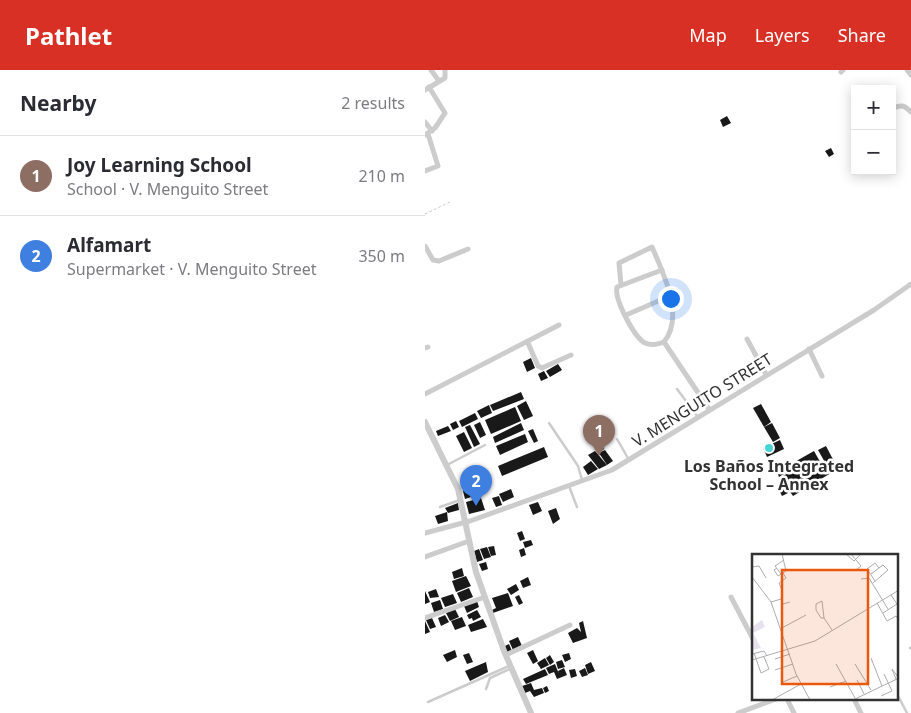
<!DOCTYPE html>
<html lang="en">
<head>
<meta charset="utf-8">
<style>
	body { margin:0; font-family:"Noto Sans",sans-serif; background:#f7f7f7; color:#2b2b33 }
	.controls { position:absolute; right:15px; top:15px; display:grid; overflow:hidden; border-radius:0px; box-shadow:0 2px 12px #0003 }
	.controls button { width:45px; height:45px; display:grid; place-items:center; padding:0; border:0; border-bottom:1px solid #e1e1e2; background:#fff; color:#2b2b33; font:25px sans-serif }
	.you { position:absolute; left:245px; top:228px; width:18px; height:18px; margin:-12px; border:4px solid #fff; border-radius:50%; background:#1a73e8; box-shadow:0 0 0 8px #1a73e833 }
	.badge { display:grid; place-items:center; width:32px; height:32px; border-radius:50%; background:#d93025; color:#fff; font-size:16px; font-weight:700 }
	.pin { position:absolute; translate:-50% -41px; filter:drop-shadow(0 1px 2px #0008) }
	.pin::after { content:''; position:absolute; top:26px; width:18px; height:15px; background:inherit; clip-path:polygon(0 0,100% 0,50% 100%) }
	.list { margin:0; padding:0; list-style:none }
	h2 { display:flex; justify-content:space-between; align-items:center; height:65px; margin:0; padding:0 20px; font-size:21px }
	h2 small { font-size:16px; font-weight:400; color:#7c7c81 }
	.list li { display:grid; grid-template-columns:32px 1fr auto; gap:15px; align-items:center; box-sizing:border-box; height:80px; padding:0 20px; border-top:1px solid #e1e1e2 }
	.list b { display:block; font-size:19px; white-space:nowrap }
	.list p { margin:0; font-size:16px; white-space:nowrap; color:#7c7c81 }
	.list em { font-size:16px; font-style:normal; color:#7c7c81 }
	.map { position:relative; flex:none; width:486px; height:643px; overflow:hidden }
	header { display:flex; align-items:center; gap:30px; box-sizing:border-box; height:70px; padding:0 25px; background:#d93025; color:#fff }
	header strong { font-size:24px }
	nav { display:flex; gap:28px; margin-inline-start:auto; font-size:18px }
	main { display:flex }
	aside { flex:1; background:#fff }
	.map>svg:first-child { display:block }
</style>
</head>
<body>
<header>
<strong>Pathlet</strong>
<nav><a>Map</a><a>Layers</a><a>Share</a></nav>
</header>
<main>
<aside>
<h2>Nearby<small>2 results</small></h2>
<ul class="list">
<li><span class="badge" style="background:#8d6e63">1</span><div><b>Joy Learning School</b><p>School · V. Menguito Street</p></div><em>210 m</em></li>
<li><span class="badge" style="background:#3f7fe0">2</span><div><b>Alfamart</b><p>Supermarket · V. Menguito Street</p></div><em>350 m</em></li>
</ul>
</aside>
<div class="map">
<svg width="486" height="643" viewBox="0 0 486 643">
	<rect width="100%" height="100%" fill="#fff"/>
	<g fill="#191919">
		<path d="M302 46 306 53 298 57 295 50Z"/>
		<path d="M406 78 409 84 404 87 400 81Z"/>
		<path d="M106 288 110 298 102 302 98 292Z"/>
		<path d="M133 294 137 300 125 307 121 301Z"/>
		<path d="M119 301 123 308 116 311 113 304Z"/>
		<path d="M96 322 99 329 68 341 65 335Z"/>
		<path d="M101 331 108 346 99 350 92 336Z"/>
		<path d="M336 334 346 352 339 357 328 338Z"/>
		<path d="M64 335 67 343 56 348 52 341Z"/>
		<path d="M90 337 96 351 66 364 60 350Z"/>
		<path d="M50 343 53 349 37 357 34 351Z"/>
		<path d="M31 351 34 357 28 360 25 354Z"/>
		<path d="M55 352 61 365 55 368 49 355Z"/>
		<path d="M96 353 99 360 70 373 68 367Z"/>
		<path d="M347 353 355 368 348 372 339 357Z"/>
		<path d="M45 355 55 374 49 377 40 357Z"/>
		<path d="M23 356 26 361 13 366 11 361Z"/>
		<path d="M108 359 113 371 109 373 103 361Z"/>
		<path d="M39 362 47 378 39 382 31 366Z"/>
		<path d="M100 364 103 372 75 385 71 376Z"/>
		<path d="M355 370 359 379 342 387 338 378Z"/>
		<path d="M176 375 179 379 173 383 170 378Z"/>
		<path d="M401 376 413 399 406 403 393 380Z"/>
		<path d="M119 377 123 387 77 406 73 396Z"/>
		<path d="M180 380 188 391 182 395 174 383Z"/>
		<path d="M170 381 182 395 174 399 163 385Z"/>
		<path d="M389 381 398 397 360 419 363 423 357 426 353 418 359 415 355 408 386 389 354 407 352 402Z"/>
		<path d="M166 391 173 399 163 405 158 397Z"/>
		<path d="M402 396 406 403 368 426 363 419Z"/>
		<path d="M52 415 55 424 40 429 38 421Z"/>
		<path d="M86 419 89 427 78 432 74 424Z"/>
		<path d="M74 426 77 435 71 437 67 428Z"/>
		<path d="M56 428 60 440 44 444 41 432Z"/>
		<path d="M113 432 117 441 108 445 104 435Z"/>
		<path d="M33 433 34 440 23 443 20 438Z"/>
		<path d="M131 438 135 449 128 454 123 441Z"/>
		<path d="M22 442 23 451 13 454 10 446Z"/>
		<path d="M97 461 100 469 95 471 92 463Z"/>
		<path d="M106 470 108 475 100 478 98 472Z"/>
		<path d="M69 476 71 485 66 486 63 477Z"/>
		<path d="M62 477 66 487 59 489 55 479Z"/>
		<path d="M99 478 101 485 96 487 94 480Z"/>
		<path d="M54 479 58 490 52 492 49 481Z"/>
		<path d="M61 492 63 499 57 501 54 494Z"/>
		<path d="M37 498 39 506 29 509 27 502Z"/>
		<path d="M41 506 46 516 31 522 27 511Z"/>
		<path d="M103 507 106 515 98 518 95 511Z"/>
		<path d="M91 514 94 520 86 525 82 519Z"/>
		<path d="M44 518 48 527 36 532 32 523Z"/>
		<path d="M11 519 14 527 5 528 3 522Z"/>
		<path d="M0 521 5 532 0 534Z"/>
		<path d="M83 523 88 536 68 543 67 540 71 538 67 528Z"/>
		<path d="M28 524 32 533 20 537 16 528Z"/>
		<path d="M94 525 98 533 94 535 90 527Z"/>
		<path d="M15 530 18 539 9 542 6 533Z"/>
		<path d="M52 531 54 537 42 543 39 536Z"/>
		<path d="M30 539 34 547 25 551 21 543Z"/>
		<path d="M52 540 56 547 48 551 47 548 44 549 42 545Z"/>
		<path d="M20 545 24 552 16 556 13 548Z"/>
		<path d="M37 547 41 556 30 560 26 551Z"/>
		<path d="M7 548 11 557 5 559 1 550Z"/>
		<path d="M58 549 62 557 46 562 43 555Z"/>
		<path d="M0 551 5 562 0 564Z"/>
		<path d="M158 551 162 568 148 573 143 563 152 558 156 562 154 553Z"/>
		<path d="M93 567 97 576 88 580 84 571Z"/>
		<path d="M84 574 87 581 81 583 78 577Z"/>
		<path d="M30 580 32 587 22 592 18 585Z"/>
		<path d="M108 580 113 591 108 594 102 583Z"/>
		<path d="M44 583 48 592 42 594 38 585Z"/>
		<path d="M144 583 146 589 140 592 137 585Z"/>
		<path d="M125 585 129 592 125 595 121 588Z"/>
		<path d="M120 588 124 595 116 599 112 593Z"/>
		<path d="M137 590 140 597 133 599 131 592Z"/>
		<path d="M61 592 63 602 45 611 40 601Z"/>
		<path d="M166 592 170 601 163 604 160 595Z"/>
		<path d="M130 594 134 604 133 601 139 598 142 605 132 609 129 602 124 604 121 598Z"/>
		<path d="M160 598 163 605 157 607 154 601Z"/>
		<path d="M120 599 123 605 101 614 98 609Z"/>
		<path d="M150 599 152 606 146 608 144 600Z"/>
		<path d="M106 613 109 620 117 618 119 623 109 627 105 621 100 623 97 616Z"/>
		<path d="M122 616 124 621 120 623 118 618Z"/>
	</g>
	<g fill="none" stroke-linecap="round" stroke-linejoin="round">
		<path stroke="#c6c6c6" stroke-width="1" stroke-dasharray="2.5 2.5" stroke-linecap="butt" d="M0 144 25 132"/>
		<g stroke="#ccc" stroke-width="2.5">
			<path d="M252 319 273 347"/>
			<path d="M124 353 153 396 157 410"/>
			<path d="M192 369 204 390"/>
			<path d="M22 395 60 375"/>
			<path d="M144 416 152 437"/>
			<path d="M15 437 35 430"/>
			<path d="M485 578H486"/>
			<path d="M61 619 65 608 85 599"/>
			<path d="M472 624 482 643"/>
			<path d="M3 632 84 596"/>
		</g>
		<g stroke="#ccc" stroke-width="5">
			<path d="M6 0 14 11"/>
			<path d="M482 0 486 5"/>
			<path d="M416 2 418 0"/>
			<path d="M0 20 20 8V0"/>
			<path d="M467 39C476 34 479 35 486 42"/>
			<path d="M0 52 7 61"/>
			<path d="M0 65 10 58 20 43 4 17"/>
			<path d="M0 101 13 96 3 64"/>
			<path d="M0 176 8 190 14 191 43 179"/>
			<path d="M237 200 192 217C189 229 209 267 220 273 227 276 233 274 239 272"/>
			<path d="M196 215 194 193 227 177C238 203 260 246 239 272L284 339"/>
			<path d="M201 245 245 226"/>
			<path d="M322 269 341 304"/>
			<path d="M103 273 113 296 117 298 146 285"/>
			<path d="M0 278 3 277"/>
			<path d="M384 279 397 306"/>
			<path d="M0 324 134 255"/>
			<path d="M0 463 45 451 187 400 449 240 486 214"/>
			<path d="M0 487 44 471"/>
			<path d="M306 527 328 569"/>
			<path d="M0 548 60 527"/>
			<path d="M81 585 145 555"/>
			<path d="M362 629 369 643"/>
			<path d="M429 629 436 643"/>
			<path d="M313 643 351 629"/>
		</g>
		<path stroke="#ccc" stroke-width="6" d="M0 352 33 419 51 502 79 581 106 643"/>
	</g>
	<circle fill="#48d4d3" stroke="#fff" stroke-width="2" cx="344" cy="378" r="5"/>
	<g text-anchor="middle" stroke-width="5" stroke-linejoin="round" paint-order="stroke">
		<g font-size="16" fill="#323232" stroke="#fff">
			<text transform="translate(277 330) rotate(-32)" y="6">V. MENGUITO STREET</text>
		</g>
		<g font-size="16" font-weight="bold" fill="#323232" stroke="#fff">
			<text x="344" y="402">Los Baños Integrated<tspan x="344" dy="18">School – Annex</tspan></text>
		</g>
	</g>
	<g transform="translate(327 484)">
		<rect width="146" height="146" fill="#fff"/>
		<path d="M10 66 13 73 1 79 9 94 0 96V73Z" fill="#e7e2ed"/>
		<path fill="none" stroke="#adadad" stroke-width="1" d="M94 0 102 7 109 0M99 0 109 12 104 16M0 13 7 12 14 24M25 14 22 16 26 22 34 17 30 0M29 20 23 12 32 6M119 20 131 11 136 16 121 29M0 23 19 48 44 120 58 146M109 25 117 24 136 55M123 27 115 15 123 9 127 14M29 34 27 29 34 24 31 19M19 48 29 45 31 50 38 48M125 49 135 67 144 62 147 66M131 59 145 50 139 41M72 64H69L64 56V50L70 47 72 64 80 76M28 75 54 61M2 99 9 119 17 115 12 103M0 100 12 97 15 102M119 104 130 132M23 105 38 100M0 106 63 87 147 36M84 110 103 144M103 110 119 136M23 116 41 110M144 125 140 115 147 124M105 126 112 140M31 128 45 122M78 133 94 127M129 142 140 137 132 120M20 146 49 130M101 146 147 124"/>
		<path fill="#e8590c" fill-opacity="0.15" stroke="#e8590c" stroke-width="2.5" d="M30 16H116V130H30Z"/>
		<rect width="146" height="146" fill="none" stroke="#323232" stroke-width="2.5"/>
	</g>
</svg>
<div class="controls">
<button>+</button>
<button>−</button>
</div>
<div class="you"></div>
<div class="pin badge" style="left:174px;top:386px;background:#8d6e63">1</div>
<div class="pin badge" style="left:51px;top:436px;background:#3f7fe0">2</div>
</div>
</main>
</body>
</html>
